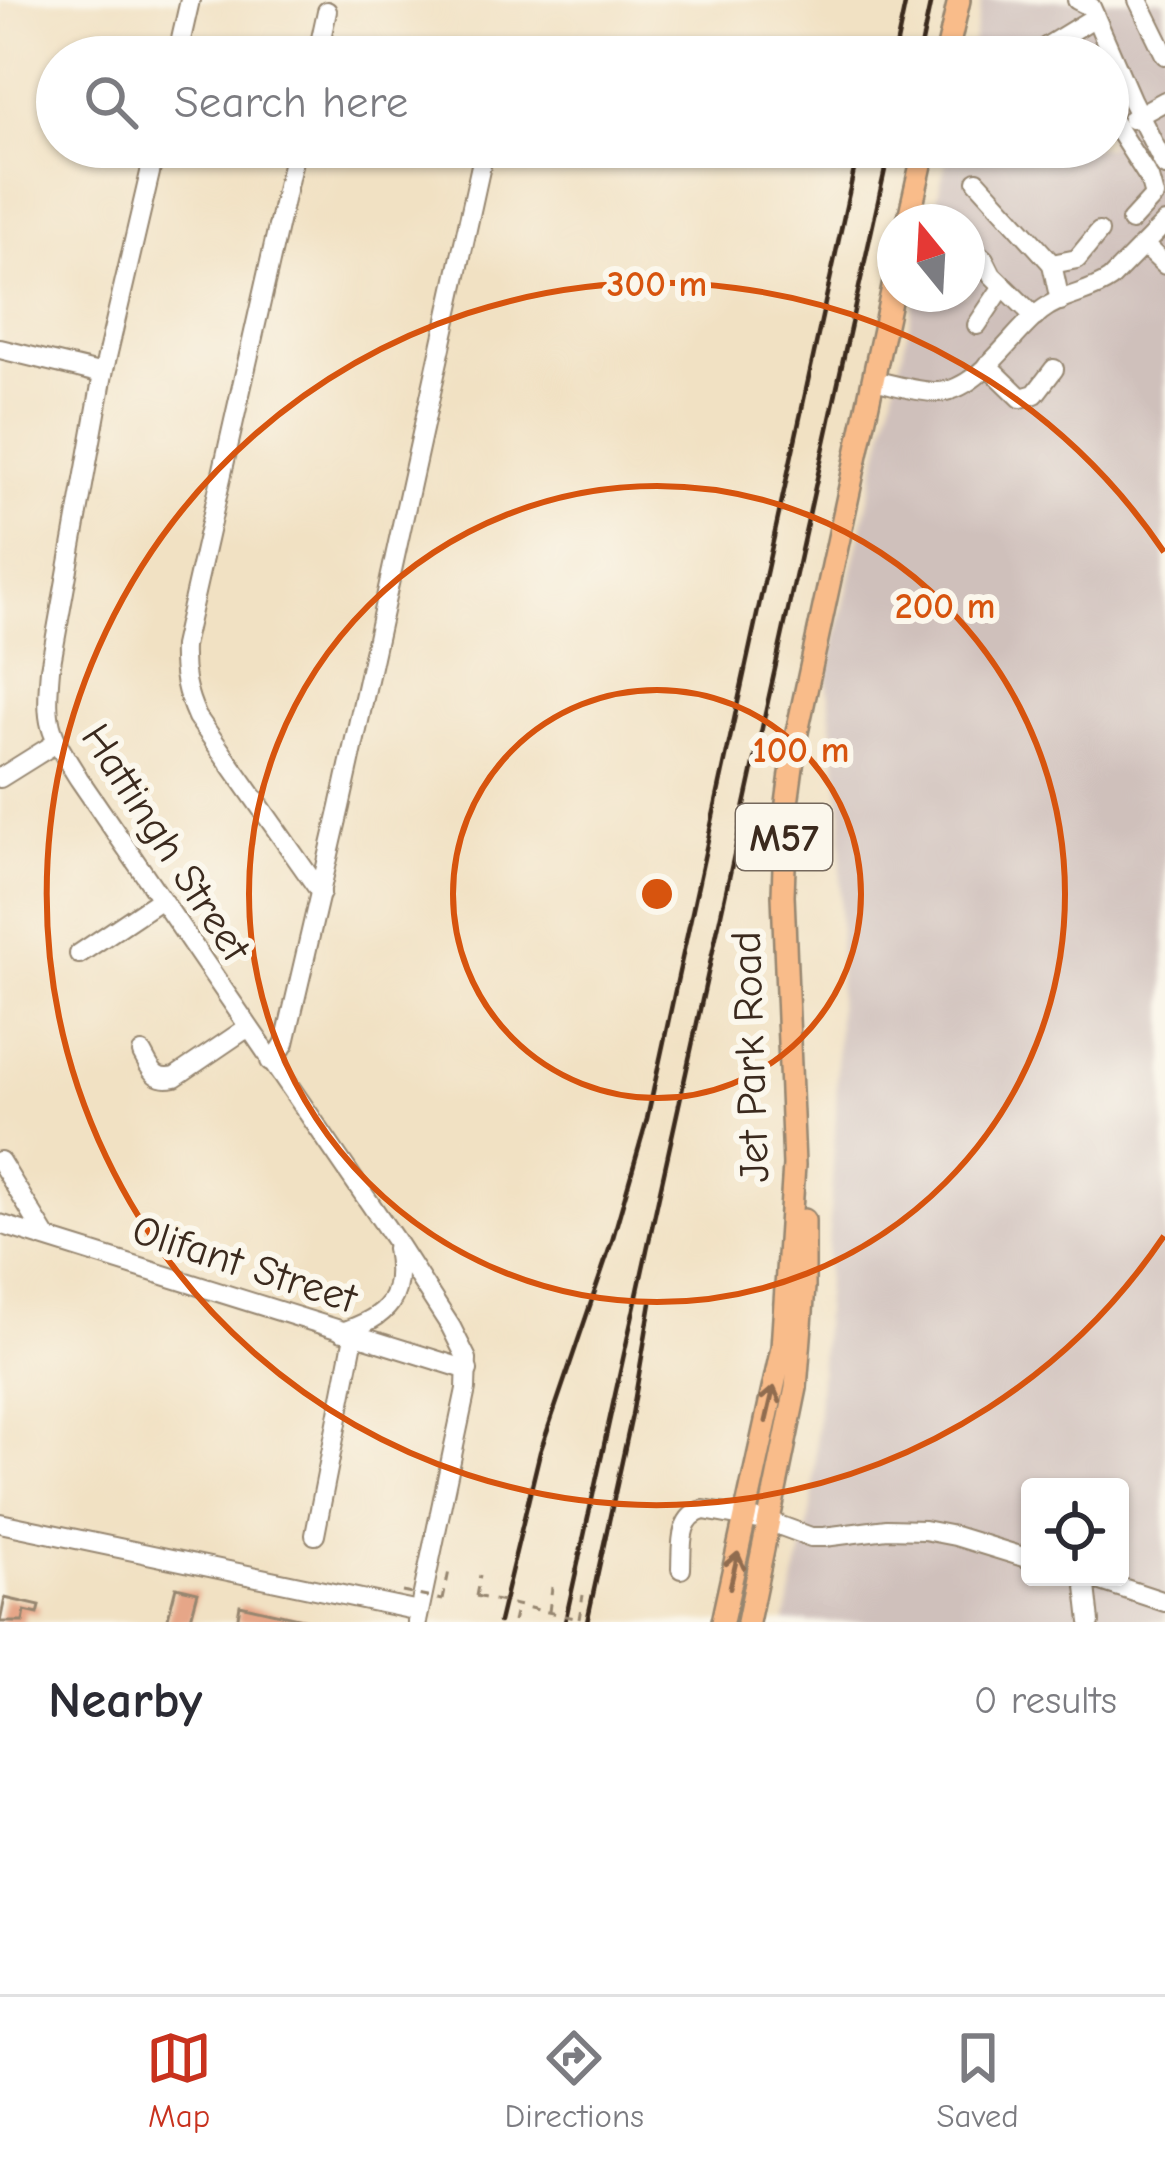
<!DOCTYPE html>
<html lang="en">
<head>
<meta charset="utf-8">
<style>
	body { margin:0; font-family:"Comic Neue",sans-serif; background:#f2f2f3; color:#2b2b33 }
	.controls { position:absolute; right:36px; bottom:36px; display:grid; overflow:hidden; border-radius:12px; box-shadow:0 3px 9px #0004 }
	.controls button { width:108px; height:108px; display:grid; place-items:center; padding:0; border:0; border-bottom:3px solid #e1e1e2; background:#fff; color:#2b2b33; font:60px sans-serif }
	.compass { position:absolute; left:877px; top:204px; width:108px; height:108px; border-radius:50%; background:#fff; box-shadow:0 3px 9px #0004; rotate:342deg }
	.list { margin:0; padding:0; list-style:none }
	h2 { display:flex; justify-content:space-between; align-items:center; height:156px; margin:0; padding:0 48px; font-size:51px }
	h2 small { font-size:39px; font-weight:400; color:#7c7c81 }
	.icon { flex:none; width:66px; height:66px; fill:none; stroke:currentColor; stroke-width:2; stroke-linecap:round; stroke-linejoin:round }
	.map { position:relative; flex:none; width:1165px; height:1622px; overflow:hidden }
	.search { position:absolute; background:#fff; box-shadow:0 3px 9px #0004; left:36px; right:36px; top:36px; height:132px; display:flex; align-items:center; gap:30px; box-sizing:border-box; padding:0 42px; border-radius:66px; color:#7c7c81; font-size:45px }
	.sheet { height:372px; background:#fff }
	nav { display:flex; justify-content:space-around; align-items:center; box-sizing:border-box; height:168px; border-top:3px solid #e1e1e2; background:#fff; font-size:33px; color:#7c7c81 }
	nav a { display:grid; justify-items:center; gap:6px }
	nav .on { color:#c8321e }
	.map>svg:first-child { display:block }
</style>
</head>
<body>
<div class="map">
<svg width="1165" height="1622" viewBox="0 0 1165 1622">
	<rect width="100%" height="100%" fill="#fbf7ec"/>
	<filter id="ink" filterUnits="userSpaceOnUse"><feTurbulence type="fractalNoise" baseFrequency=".00833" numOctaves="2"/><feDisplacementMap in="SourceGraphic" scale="24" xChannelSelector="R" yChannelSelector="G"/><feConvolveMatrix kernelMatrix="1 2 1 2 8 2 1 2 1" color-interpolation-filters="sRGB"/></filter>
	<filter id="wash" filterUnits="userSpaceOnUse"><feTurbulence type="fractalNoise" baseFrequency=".004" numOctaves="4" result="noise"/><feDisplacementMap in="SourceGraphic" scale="48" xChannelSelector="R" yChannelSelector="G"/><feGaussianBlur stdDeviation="2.7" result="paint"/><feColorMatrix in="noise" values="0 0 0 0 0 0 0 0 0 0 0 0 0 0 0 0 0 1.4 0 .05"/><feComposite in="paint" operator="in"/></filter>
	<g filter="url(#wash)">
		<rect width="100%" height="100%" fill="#f1e1c3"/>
		<path fill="#cfc0bb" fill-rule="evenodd" d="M982 0H1165V1622H785L812 1509 836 1116 842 816 827 679 916 294H967V222H932L949 147H1108V57H970ZM1030 1487H1120V1577H1030Z"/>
		<g id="blocks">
			<g fill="#e6a688">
				<path d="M176 1587 198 1592 190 1622H167Z"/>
				<path d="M5 1598 40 1606 38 1614 25 1611 23 1622H0Z"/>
				<path d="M240 1605 307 1620 306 1622H237Z"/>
			</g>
		</g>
	</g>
	<g filter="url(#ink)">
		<use href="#blocks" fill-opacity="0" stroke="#968670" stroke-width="3"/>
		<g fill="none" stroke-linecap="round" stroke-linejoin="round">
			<defs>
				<g id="minor">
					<path d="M1077 0 1091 7 1131 99 1165 166"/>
					<path d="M1138 0 1165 55"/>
					<path d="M1046 47 1095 17"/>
					<path d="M177 57 190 0"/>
					<path d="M317 57 327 11"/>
					<path d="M509 57 517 48 533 45 600 57"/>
					<path d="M1108 114 1149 178 1154 196 1131 221"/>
					<path d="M1132 119 1165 101"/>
					<path d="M156 147 103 374 50 669C45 727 49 731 79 779L395 1240 451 1327 467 1359 466 1389 417 1622"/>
					<path d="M296 147 183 646C182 673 186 693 197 717L321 893"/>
					<path d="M977 181 1052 264"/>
					<path d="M967 244 984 259 992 275 1035 317"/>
					<path d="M1144 245 1165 265"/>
					<path d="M1060 301 1052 264 1077 259 1099 232"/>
					<path d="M977 325 1003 286"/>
					<path d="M0 349 103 374"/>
					<path d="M987 365 1021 398 1035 394 1054 369"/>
					<path d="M872 380C893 384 916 392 937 392 978 392 1011 334 1041 311 1061 295 1089 294 1110 279L1165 223"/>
					<path d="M0 778 56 743"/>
					<path d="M79 954 161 899"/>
					<path d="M142 1053C151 1069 154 1082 175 1077L247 1028"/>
					<path d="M270 1061 278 1054 285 1043 340 807 485 147"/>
					<path d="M0 1161 47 1238"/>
					<path d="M0 1224 468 1370"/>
					<path d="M342 1332C389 1316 405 1299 396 1248"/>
					<path d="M0 1523 419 1611"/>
					<path d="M315 1535 354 1336"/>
					<path d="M681 1569C682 1547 678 1516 704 1510L770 1522 811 1537H824L887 1529 924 1530 955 1536 1030 1559"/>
					<path d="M1085 1577 1090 1622"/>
					<path d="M1089 1577 1165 1602"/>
				</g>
				<g id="major">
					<path d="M946 57 959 0"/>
					<path d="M908 222 925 147"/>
					<path d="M722 1622 782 1348 794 1165 783 895 786 811 796 737 895 278"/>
					<path d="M748 1622 796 1388 804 1287V1220"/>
				</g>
			</defs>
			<use href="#minor" stroke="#968670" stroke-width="22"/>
			<use href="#major" stroke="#968670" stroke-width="26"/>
			<g stroke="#968670" stroke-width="3" stroke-dasharray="9 9" stroke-linecap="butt">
				<path d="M476 1596 480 1575"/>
				<path d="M443 1600 449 1571"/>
				<path d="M549 1612 552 1587"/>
				<path d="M579 1619 583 1595"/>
				<path d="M513 1622 517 1605"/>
			</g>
			<use href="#minor" stroke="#fff" stroke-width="18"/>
			<use href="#major" stroke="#f9bc8a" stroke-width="21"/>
			<g stroke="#3b2a1e" stroke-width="4.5">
				<path d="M894 57 906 0"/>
				<path d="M919 57 931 0"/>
				<path d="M499 1622 540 1452 612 1241 647 1119 859 147"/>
				<path d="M565 1622 890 147"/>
				<path d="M587 1622 632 1415 651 1303"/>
			</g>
			<g stroke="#968670" stroke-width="3" stroke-dasharray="9 9" stroke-linecap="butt">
				<path d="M402 1592 443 1600"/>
				<path d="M476 1596 579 1619"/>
			</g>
		</g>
		<defs><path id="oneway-shaft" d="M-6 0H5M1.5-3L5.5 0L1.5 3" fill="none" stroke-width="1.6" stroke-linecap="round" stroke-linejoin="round" transform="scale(3)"/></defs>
		<g stroke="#906c4f">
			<use href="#oneway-shaft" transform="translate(770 1404) rotate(-77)"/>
			<use href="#oneway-shaft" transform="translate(734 1570) rotate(-77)"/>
		</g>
	</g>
	<g fill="none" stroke="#d7540e" stroke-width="6">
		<circle cx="657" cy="894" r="204"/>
		<circle cx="657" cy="894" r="408"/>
		<path d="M1164 1236A611 611 0 1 1 1164 552"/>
	</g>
	<g text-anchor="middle" stroke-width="12" stroke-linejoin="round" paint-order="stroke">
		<rect fill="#fbf7ec" stroke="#75685c" stroke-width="3" x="736" y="804" width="96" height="66" rx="9"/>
		<g font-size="39" font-weight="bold" fill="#3b2a1e">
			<text x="784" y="851">M57</text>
		</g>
		<g font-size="42" fill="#3b2a1e" stroke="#fbf7ec">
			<text transform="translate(167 842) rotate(57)" y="15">Hattingh Street</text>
			<text transform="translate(749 1057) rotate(-92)" y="15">Jet Park Road</text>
			<text transform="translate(245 1263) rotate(18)" y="15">Olifant Street</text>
		</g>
	</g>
	<circle cx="657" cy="894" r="18" fill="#d7540e" stroke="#fbf7ec" stroke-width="6"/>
	<g font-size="36" text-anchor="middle" font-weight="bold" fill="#d7540e" stroke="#fbf7ec" stroke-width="12" stroke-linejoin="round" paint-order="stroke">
		<text x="657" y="296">300 m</text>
		<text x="945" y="618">200 m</text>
		<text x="801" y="762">100 m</text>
	</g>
</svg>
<div class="controls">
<button><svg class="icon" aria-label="locate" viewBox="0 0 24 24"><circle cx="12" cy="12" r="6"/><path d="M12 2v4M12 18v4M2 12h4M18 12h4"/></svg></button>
</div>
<svg class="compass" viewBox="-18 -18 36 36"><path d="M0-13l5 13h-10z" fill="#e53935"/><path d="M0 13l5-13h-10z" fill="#7c7c81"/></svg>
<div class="search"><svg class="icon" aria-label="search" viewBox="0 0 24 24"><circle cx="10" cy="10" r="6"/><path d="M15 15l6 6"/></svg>Search here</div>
</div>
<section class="sheet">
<h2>Nearby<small>0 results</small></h2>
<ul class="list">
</ul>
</section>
<nav>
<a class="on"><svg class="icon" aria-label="map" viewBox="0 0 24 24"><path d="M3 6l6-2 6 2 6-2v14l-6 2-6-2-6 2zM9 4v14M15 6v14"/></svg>Map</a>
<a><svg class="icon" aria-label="directions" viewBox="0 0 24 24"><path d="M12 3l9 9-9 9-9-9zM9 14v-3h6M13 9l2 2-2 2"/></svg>Directions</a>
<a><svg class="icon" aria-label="saved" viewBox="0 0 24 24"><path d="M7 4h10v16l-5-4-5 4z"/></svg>Saved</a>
</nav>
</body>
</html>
